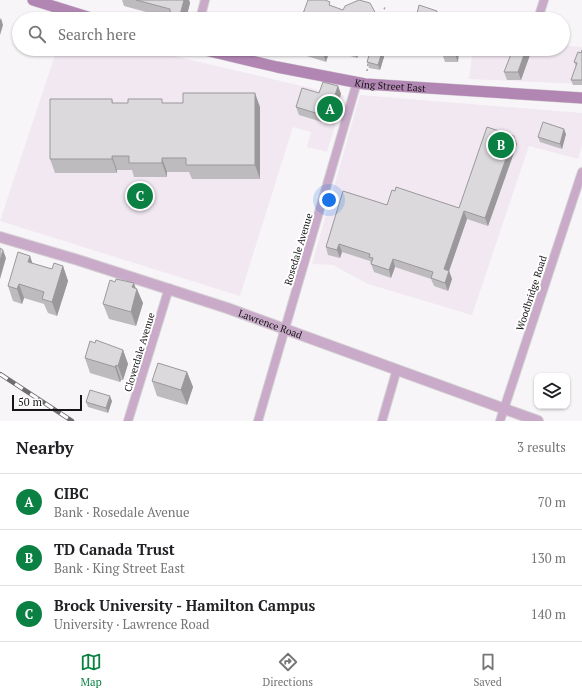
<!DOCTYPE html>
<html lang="en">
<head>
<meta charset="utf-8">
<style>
	body { margin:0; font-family:"PT Serif",serif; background:#f6f6f6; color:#202124 }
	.controls { position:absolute; right:12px; bottom:12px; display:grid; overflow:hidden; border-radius:8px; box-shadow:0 1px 3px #0004 }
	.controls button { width:36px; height:36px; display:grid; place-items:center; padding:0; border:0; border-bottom:1px solid #e0e0e0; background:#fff; color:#202124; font:20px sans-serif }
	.scale { position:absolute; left:12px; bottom:10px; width:70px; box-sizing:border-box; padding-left:4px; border:2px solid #161516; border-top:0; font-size:11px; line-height:14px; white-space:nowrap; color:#161516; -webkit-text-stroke:3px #fff; paint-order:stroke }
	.you { position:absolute; left:329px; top:200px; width:14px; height:14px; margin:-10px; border:3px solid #fff; border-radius:50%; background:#1a73e8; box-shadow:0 0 0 6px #1a73e833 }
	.badge { display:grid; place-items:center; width:26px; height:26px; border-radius:50%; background:#0b8043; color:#fff; font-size:13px; font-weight:700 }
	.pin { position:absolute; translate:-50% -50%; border:2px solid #fff; box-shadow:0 1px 4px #0006 }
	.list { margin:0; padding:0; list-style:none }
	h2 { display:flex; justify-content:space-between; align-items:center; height:52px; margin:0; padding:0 16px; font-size:17px }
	h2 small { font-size:13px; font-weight:400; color:#757577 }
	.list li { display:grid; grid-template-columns:26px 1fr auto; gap:12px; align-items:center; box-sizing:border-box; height:56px; padding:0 16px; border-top:1px solid #e0e0e0 }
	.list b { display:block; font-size:15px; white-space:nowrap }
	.list p { margin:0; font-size:13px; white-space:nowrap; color:#757577 }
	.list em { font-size:13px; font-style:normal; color:#757577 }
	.icon { flex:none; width:22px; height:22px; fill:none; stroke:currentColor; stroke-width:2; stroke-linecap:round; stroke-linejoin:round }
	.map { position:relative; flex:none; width:582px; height:421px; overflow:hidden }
	.search { position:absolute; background:#fff; box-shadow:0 1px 3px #0004; left:12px; right:12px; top:12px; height:44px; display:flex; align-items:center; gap:10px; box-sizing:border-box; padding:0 14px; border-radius:22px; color:#757577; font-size:15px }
	.sheet { height:220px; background:#fff }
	nav { display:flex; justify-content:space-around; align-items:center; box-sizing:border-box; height:56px; border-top:1px solid #e0e0e0; background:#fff; font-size:11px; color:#757577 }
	nav a { display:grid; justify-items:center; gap:2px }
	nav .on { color:#0b8043 }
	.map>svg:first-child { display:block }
</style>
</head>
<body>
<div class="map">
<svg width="582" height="421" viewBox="0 0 582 421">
	<rect width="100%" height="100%" fill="#f8f5f8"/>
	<g fill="#f1e8f1">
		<path d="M563 45 582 47V84L469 79 473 49H563Z"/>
		<path d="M57 49H144L344 96 327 152 307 147 311 132 293 127 240 296 0 221Z"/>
		<path d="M360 95 582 113V146L578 159 529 146 472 315 368 284 333 265 312 264Z"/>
	</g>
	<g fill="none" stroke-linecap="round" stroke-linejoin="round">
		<defs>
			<g id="minor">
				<path d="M200 19 205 0"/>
				<path d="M538 19 544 0"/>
				<path d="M128 421 169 288"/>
				<path d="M258 421 357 82"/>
				<path d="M382 421 397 369"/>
				<path d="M500 421 582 172"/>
			</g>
			<g id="tertiary">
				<path id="s1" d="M0 237 78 260 227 308 538 421"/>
			</g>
			<g id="secondary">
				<path d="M33 0 94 19"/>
				<path id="s2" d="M201 49 277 67 365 84 582 98"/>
			</g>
		</defs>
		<use href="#minor" stroke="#d4d1d4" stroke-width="10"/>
		<use href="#tertiary" stroke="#d4d1d4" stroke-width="12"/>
		<use href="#secondary" stroke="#d4d1d4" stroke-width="12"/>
		<g stroke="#9f9d9f" stroke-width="1.5" stroke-dasharray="2 3" stroke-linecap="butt">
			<path d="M382 19 385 6"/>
			<path d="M367 71 368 64"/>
		</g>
		<use href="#minor" stroke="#c9abc9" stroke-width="8"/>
		<use href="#tertiary" stroke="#c9abc9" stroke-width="10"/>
		<use href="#secondary" stroke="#b286b3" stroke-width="11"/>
		<defs>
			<path id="rail" d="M0 374 72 421"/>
		</defs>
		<use href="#rail" stroke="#6f6d6f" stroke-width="4.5"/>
		<use href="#rail" stroke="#fff" stroke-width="3" stroke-dasharray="9" stroke-linecap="butt"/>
	</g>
	<g fill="#bdbbbd">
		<path d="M122 0H189L190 3 186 19H172L124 6Z"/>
		<path d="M29 49H41L39 55 30 52Z"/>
		<path d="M296 49H330L326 62 297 53Z"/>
		<path d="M348 49H370L362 54 359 53 357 58 350 56Z"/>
		<path d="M371 49H384L383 54 384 57 380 70 369 68 367 62Z"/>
		<path d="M415 49H459L458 62H445L442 53 427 50 418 55Z"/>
		<path d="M582 50V85H573L571 80 576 66 574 62 581 53Z"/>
		<path d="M531 52 521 80H507L504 72Z"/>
		<path d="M338 86 341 94 333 119 324 116 322 122 299 115 296 107 319 93Z"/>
		<path d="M112 99 113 103H163L260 107V179H192L189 172H167V177H134L132 170H117V173H55L50 159Z"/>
		<path d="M566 134 562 149 540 142 538 137Z"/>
		<path d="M517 144 488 226 467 219 449 271 452 279 448 291 434 286 431 279 395 267 391 278 374 272 370 261 342 252 340 258 328 255 326 247 387 205 395 191 459 208Z"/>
		<path d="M30 256 32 263 52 269 63 266 68 281 57 316 48 313 44 304 24 298 22 304 13 301 8 286Z"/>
		<path d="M135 288 143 303 136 326 109 319 103 304Z"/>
		<path d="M123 350 128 364 123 380H121L120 382 90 373 85 358Z"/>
		<path d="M187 372 193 387 187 405 157 396 152 381Z"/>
		<path d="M112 401 108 413 88 407 86 402Z"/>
	</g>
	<g fill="#9a989a">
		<path d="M184 0H189L190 3 186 19H182L180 15Z"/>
		<path d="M437 11 440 19H434Z"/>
		<path d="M376 14 378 19H374Z"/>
		<path d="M1 18 3 25 0 35V20Z"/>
		<path d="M37 49H41L39 55Z"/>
		<path d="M323 49H330L326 62 322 51Z"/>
		<path d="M354 49H357L359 53 357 58Z"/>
		<path d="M360 49H370L362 54Z"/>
		<path d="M381 49H384L383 54 384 57 380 70 378 65Z"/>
		<path d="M454 49H459L458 62 454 52Z"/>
		<path d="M526 49H530L531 52 521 80 518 72Z"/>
		<path d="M338 86 341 94 333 119 330 111Z"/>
		<path d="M255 93 260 107V179L255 165Z"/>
		<path d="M321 108 324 116 322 122 319 114Z"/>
		<path d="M564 129 566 134 562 149 560 144Z"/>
		<path d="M514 136 517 144 488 226 485 218Z"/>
		<path d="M112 156 117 170V173L112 159Z"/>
		<path d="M162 158 167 172V177L162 163Z"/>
		<path d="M464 211 467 219 447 277 444 269Z"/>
		<path d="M339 244 342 252 340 258 337 250Z"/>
		<path d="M3 250 6 258 0 279V261Z"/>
		<path d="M30 256 35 271 28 262Z"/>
		<path d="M393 259 395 267 391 278 389 270Z"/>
		<path d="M63 266 68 281 57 316 52 302Z"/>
		<path d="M449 271 452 279 448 291 445 283Z"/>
		<path d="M134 283 137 292V289L143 303 136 326 131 312 132 287Z"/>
		<path d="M19 284 24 298 22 304 17 289Z"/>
		<path d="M123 350 128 364 123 380 118 366Z"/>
		<path d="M116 365 121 380 120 382 115 367Z"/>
		<path d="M187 372 193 387 187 405 181 390Z"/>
		<path d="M110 396 112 401 108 413 106 408Z"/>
	</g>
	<g fill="#dcd9dc" stroke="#9a989a">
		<path d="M136 0H184L180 15 170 12V9Z"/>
		<path d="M308 0H325L330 2 329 5 343 10 345 6 359 0 370 3 376 14 374 19H333V18V19H301Z"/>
		<path d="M419 5 437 11 434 19H414L416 18Z"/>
		<path d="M314 49H323L322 51Z"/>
		<path d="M371 49H381L380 51 382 52 378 65 367 62Z"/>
		<path d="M442 49H454V52H441Z"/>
		<path d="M513 49H526L518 72H504Z"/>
		<path d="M582 50V80H571L577 63 574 62 578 52 581 53Z"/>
		<path d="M323 82 338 86 330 111 321 108 319 114 296 107 302 88 319 93Z"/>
		<path d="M183 93H255V165H186V158H162V163H129V156H112V159H50V99H112V103H128V99H162V103H183Z"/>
		<path d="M543 122 564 129 560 144 538 137Z"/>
		<path d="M487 127 514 136 485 218 464 211 444 269 449 271 445 283 431 278 433 272 393 259 389 270 371 264 373 258 369 257 370 254 339 244 337 250 326 247 343 191 387 205 392 190 395 191 396 187 459 208Z"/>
		<path d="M0 248 3 250 0 261Z"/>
		<path d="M18 252 30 256 28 262 52 269 54 263 63 266 52 302 42 299 44 292 19 284 17 289 8 286Z"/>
		<path d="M116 279 134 283 132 287 137 289 131 312 103 304 110 280 115 282Z"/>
		<path d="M96 340 123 350 118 366 116 365 115 367 85 358 90 341 95 343Z"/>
		<path d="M158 363 187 372 181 390 152 381Z"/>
		<path d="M90 390 110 396 106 408 86 402Z"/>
	</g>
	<g text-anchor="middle" stroke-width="4" stroke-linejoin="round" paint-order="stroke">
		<g font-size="10" fill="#161516" stroke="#fff">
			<text dy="4" stroke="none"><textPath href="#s2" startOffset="193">King Street East</textPath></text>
			<text transform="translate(298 249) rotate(-73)" y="4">Rosedale Avenue</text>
			<text transform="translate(531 293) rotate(-72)" y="4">Woodbridge Road</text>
			<text dy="4" stroke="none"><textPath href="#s1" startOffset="284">Lawrence Road</textPath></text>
			<text transform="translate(139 352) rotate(-73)" y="4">Cloverdale Avenue</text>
		</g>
	</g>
</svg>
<div class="controls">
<button><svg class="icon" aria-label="layers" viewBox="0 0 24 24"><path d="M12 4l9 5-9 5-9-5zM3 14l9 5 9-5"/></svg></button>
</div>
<div class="scale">50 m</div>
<div class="you"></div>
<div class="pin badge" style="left:330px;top:109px">A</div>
<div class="pin badge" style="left:501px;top:145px">B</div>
<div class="pin badge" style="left:140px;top:196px">C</div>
<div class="search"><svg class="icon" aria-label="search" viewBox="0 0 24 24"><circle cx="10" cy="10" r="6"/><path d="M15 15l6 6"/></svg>Search here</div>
</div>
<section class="sheet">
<h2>Nearby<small>3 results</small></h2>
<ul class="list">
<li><span class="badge">A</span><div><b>CIBC</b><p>Bank · Rosedale Avenue</p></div><em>70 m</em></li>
<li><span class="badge">B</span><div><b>TD Canada Trust</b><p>Bank · King Street East</p></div><em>130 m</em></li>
<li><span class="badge">C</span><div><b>Brock University - Hamilton Campus</b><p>University · Lawrence Road</p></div><em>140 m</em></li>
</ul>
</section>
<nav>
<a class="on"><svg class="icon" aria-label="map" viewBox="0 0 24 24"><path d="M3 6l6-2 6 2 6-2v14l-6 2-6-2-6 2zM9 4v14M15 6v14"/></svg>Map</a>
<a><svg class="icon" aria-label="directions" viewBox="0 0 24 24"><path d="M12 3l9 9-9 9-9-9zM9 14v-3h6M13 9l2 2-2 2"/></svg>Directions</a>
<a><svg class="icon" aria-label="saved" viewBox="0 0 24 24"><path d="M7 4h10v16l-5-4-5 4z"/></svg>Saved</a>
</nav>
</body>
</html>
